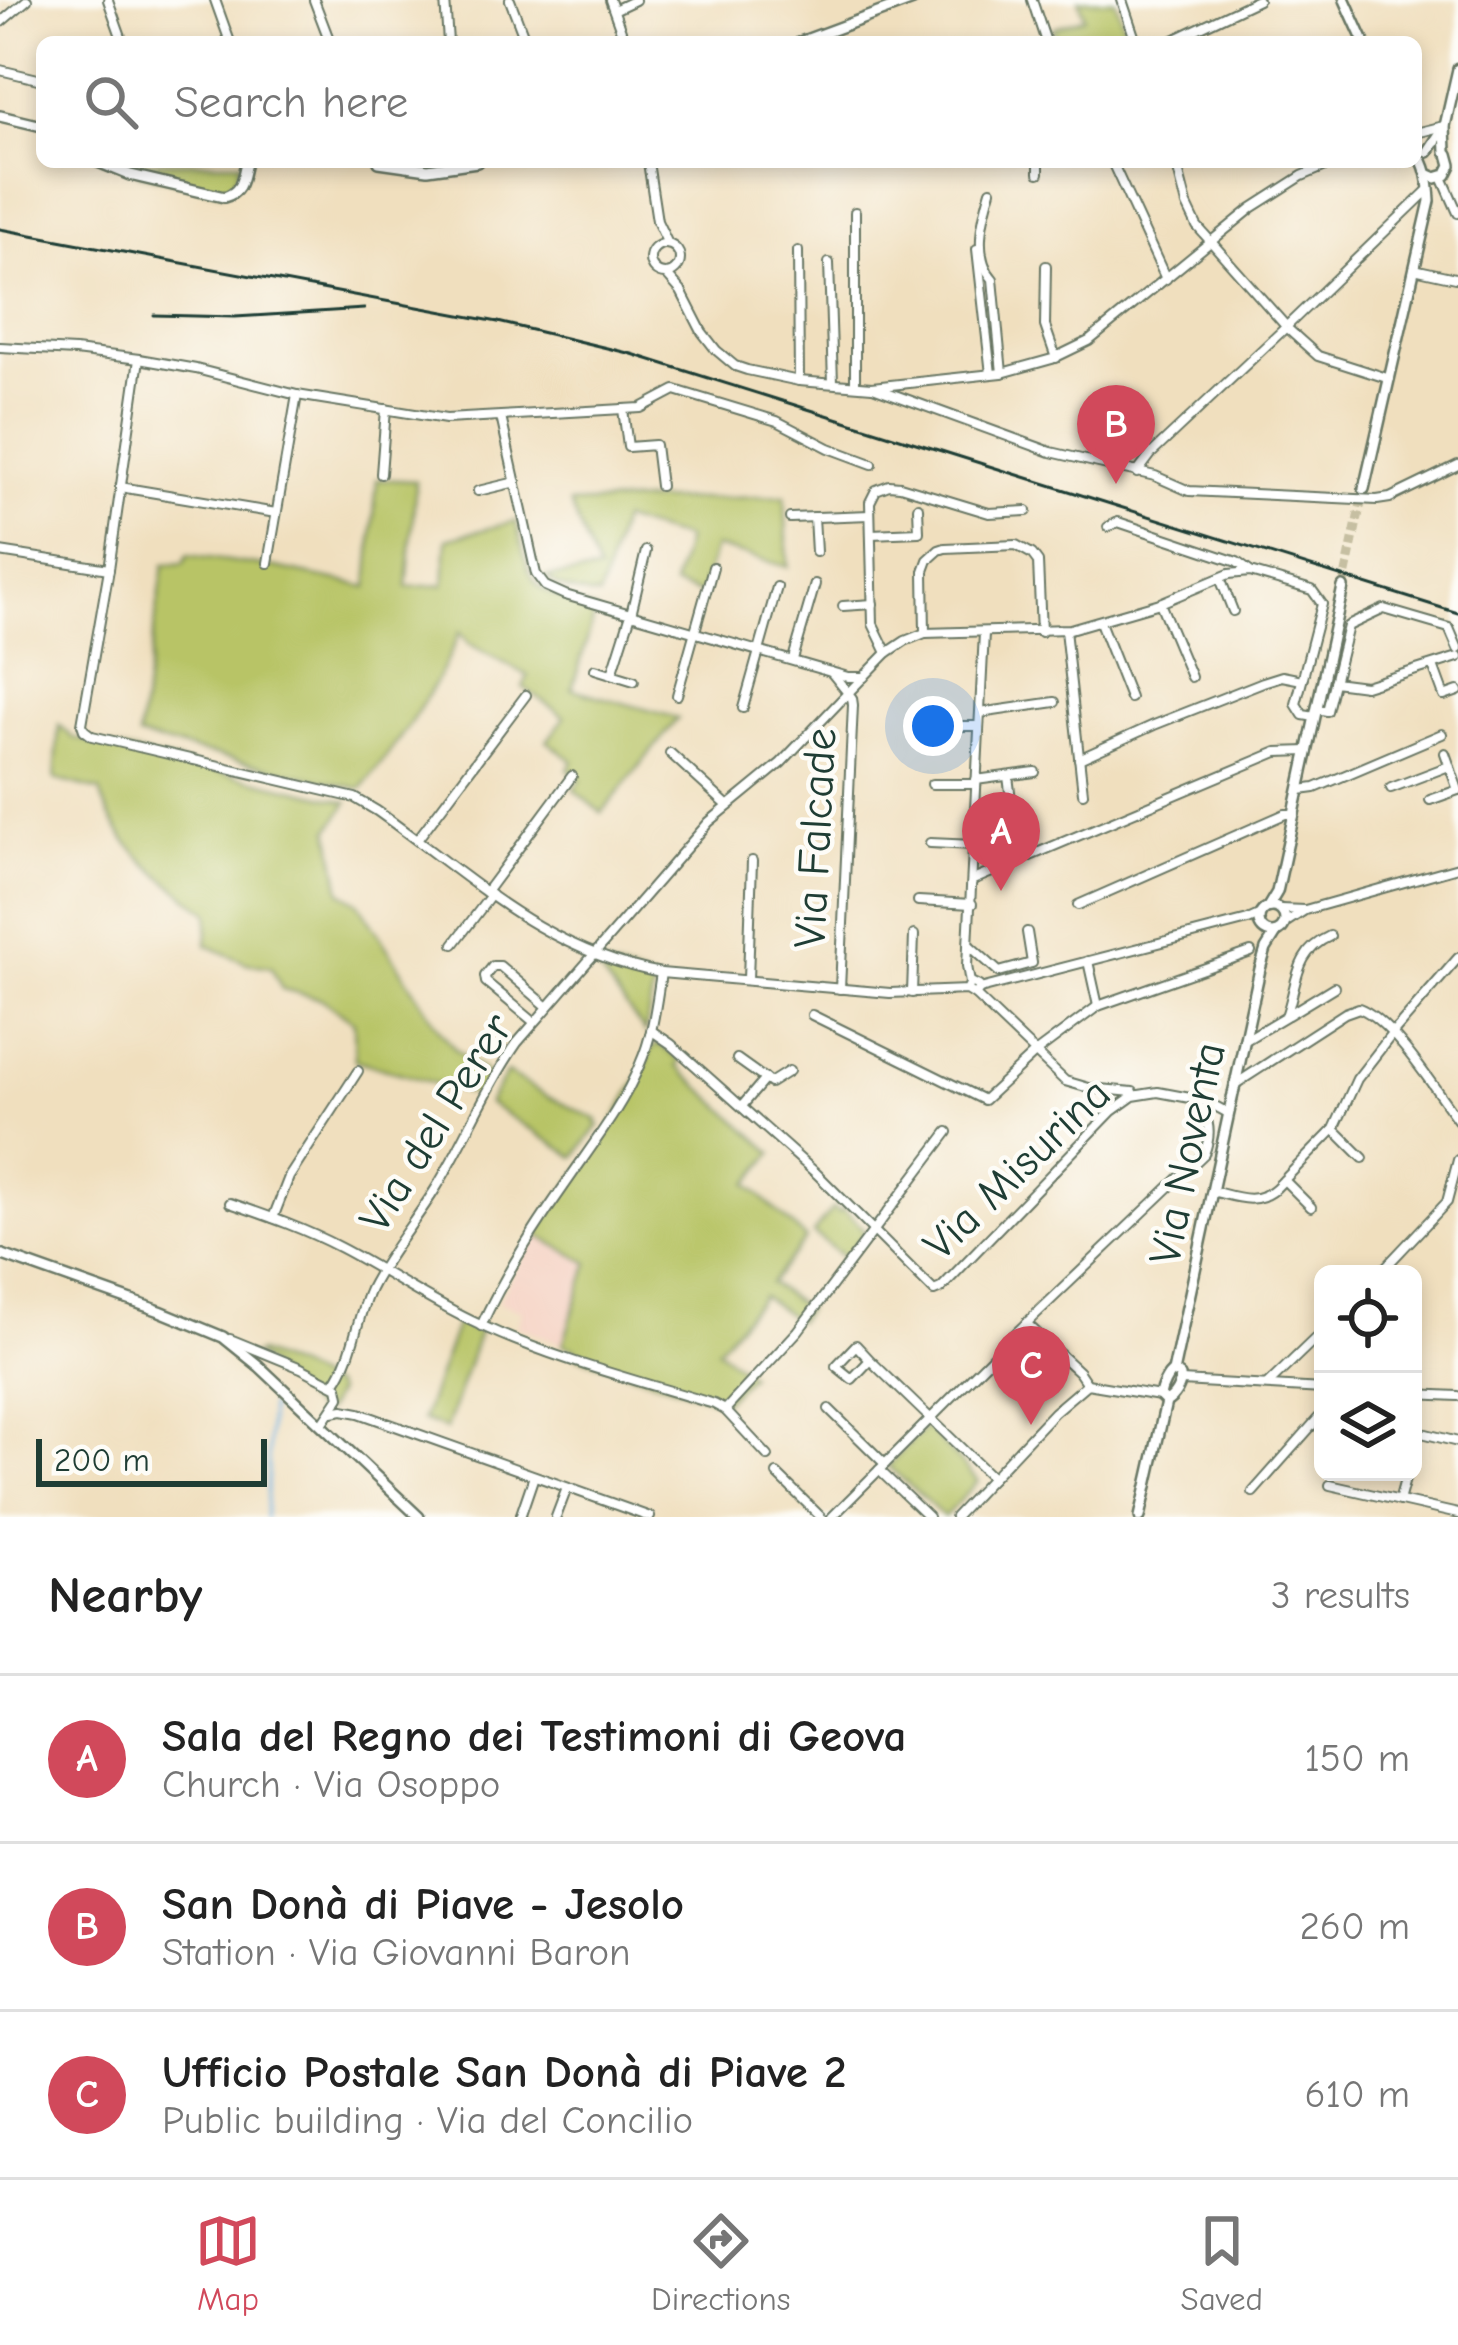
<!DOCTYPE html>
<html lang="en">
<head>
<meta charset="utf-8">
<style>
	body { margin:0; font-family:"Comic Neue",sans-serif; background:#f2f2f2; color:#222 }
	.controls { position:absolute; right:36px; bottom:36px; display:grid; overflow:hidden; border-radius:18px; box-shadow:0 6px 18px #0003 }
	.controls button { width:108px; height:108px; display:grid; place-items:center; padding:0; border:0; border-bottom:3px solid #e0e0e0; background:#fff; color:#222; font:60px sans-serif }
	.scale { position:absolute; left:36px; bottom:30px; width:231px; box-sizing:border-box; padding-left:12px; border:6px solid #1f3d34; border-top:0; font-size:33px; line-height:42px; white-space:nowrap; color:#1f3d34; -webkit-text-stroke:9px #fdfcf7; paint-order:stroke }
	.you { position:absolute; left:933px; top:726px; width:42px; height:42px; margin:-30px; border:9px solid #fff; border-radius:50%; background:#1a73e8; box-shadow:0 0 0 18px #1a73e833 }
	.badge { display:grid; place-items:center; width:78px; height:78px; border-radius:50%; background:#d1495b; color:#fff; font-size:39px; font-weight:700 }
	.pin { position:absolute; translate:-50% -99px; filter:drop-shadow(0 3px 6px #0008) }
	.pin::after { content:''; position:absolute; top:63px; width:42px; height:36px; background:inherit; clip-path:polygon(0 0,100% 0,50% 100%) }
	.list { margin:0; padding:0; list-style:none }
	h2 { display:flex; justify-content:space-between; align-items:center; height:156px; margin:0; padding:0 48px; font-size:51px }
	h2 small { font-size:39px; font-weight:400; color:#767676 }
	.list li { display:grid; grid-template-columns:78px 1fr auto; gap:36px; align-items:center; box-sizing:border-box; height:168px; padding:0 48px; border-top:3px solid #e0e0e0 }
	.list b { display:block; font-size:45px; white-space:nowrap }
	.list p { margin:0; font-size:39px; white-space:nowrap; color:#767676 }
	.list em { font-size:39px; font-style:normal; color:#767676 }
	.icon { flex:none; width:66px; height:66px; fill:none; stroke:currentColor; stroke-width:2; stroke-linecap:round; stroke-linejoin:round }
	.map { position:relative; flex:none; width:1458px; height:1517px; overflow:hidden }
	.search { position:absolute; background:#fff; box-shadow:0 6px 18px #0003; left:36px; right:36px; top:36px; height:132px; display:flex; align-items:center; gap:30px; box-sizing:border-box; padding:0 42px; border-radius:18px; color:#767676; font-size:45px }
	.sheet { height:660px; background:#fff }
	nav { display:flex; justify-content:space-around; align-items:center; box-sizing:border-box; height:168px; border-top:3px solid #e0e0e0; background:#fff; font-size:33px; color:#767676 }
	nav a { display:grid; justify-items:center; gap:6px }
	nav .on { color:#d1495b }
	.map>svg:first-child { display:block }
</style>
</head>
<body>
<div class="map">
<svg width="1458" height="1517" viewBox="0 0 1458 1517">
	<rect width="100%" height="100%" fill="#fdfcf7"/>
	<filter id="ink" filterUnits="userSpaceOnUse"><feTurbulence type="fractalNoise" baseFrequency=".00833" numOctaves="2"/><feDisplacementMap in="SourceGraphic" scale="24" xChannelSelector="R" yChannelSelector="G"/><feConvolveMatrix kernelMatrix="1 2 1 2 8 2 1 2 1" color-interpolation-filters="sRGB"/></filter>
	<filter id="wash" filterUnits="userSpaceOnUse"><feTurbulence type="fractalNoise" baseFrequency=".004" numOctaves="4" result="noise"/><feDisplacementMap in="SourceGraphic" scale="48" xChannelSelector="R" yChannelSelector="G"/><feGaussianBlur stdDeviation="2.7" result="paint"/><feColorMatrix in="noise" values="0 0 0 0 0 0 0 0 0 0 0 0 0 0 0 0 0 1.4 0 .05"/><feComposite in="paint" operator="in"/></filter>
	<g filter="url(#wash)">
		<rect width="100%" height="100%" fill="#f0dfbe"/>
		<path fill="#f5d2c3" d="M537 1235 589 1262 563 1344 517 1326 522 1311 497 1302Z"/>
		<g fill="#b8c466" stroke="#6c804d" stroke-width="3">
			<path d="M1079 0H1115L1130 42H1057L1053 28 1085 17Z"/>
			<path d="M138 162H240L234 185 222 192 139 173Z"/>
			<path d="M377 479 416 481 407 587 444 585 447 539 516 521C533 591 527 587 596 611L572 689 678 718 602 813 574 790 581 780 568 769 573 761 547 741 565 717 523 687 528 676 468 643 460 632C436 690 400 740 361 789L138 737 164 565 184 563 188 555 276 568 368 587Z"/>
			<path d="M785 496 788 567 715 547 701 594 673 586 686 539 621 520 599 597C582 593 559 591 547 577L598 572 570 504Z"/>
			<path d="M59 725 73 738 348 802 330 829 341 892 358 902 441 1032 455 1049 488 1075 478 1096 355 1060 354 1022 322 999 282 989 271 967 246 963 207 945 209 913C165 880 116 847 100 791L55 779Z"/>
			<path d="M600 965 651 980 654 984 645 1032 595 966Z"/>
			<path d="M658 1044 681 1061 677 1066 773 1153 748 1184 806 1239 770 1283 806 1309 797 1321 762 1296 717 1349 750 1375 723 1402 576 1356 577 1349 563 1344 589 1263 537 1235 553 1208 608 1132 647 1062 650 1050Z"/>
			<path d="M507 1073 546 1096 598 1120 596 1123 599 1125 575 1157 488 1103Z"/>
			<path d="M833 1208 839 1213 843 1209 863 1229V1235L846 1259 813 1233Z"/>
			<path d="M457 1323 479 1332 446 1429 422 1420Z"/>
			<path d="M258 1353 296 1368 333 1387 336 1392 326 1411 318 1412 254 1354Z"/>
			<path d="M926 1427 978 1481 944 1517 888 1466Z"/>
		</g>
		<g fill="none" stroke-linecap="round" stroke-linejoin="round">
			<path stroke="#67afde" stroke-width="3" d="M265 1517C270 1480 267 1443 270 1405"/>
		</g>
	</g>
	<g filter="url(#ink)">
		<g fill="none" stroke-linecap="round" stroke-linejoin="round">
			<path stroke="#c6bfa2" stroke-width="9" stroke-dasharray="9 4.5" stroke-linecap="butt" d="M1343 587 1364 489"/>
			<defs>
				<g id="minor">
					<path d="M108 0 123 42"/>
					<path d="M215 0 230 42"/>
					<path d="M314 0 330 42"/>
					<path d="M445 0 448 42"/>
					<path d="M510 0 526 42"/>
					<path d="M610 0 625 42"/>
					<path d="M1032 0 1046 42"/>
					<path d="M1122 0 1136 42"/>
					<path d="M614 10 635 0"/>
					<path d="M0 23 27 0"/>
					<path d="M1169 42 1258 0"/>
					<path d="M0 70 42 80"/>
					<path d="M1416 133 1444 126"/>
					<path d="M648 162 657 221 668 244"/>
					<path d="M1039 162V173"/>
					<path d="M1112 162 1166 279"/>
					<path d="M1176 162 1187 205 1197 226 1284 324"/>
					<path d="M1442 177 1458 213"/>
					<path d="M991 190C983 217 972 256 993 279L1002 373"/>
					<path d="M855 212V384"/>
					<circle cx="665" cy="259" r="15"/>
					<path d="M977 249 991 374"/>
					<path d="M798 251 799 381"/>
					<path d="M829 263 833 383"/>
					<path d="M1046 266 1045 326 1056 358"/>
					<path d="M1414 269 1455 278"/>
					<path d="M666 274 681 291 702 332 716 350 735 366 747 370 799 381 872 387 1002 373 1052 359 1089 341 1252 208 1302 176 1335 162"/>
					<path d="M1289 324 1429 189"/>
					<path d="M1289 330 1318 356 1390 379"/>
					<path d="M0 347 75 351 139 359 196 369 297 395 446 419 641 408 675 390 777 421 829 448 872 464"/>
					<path d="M139 359 109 569 82 724 84 730 92 736 355 798 377 811C470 877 544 951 661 973L890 993 967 990 975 995 979 990V986L971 982 967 990"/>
					<path d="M873 387 1051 452 1155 476 1189 491 1377 500 1390 498 1458 465"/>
					<path d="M623 409 628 447 655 445 660 486"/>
					<path d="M501 417 536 574 545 586 565 595 848 677H864"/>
					<path d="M1137 473 1152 453 1283 330"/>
					<path d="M381 474 386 409"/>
					<path d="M120 487 276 513"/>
					<path d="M478 491 516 482"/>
					<path d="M814 517 816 552"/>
					<path d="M790 518 870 515"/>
					<path d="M1108 527 1118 522 1237 562 1249 571"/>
					<path d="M871 534 919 532 918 507"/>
					<path d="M0 552 109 569"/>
					<path d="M268 563 297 395"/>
					<path d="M1220 578 1233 611"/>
					<path d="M1160 603 1191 677"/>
					<path d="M843 606 873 604"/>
					<path d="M1100 622 1130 698"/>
					<path d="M1065 630 1083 793"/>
					<path d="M925 633 924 571 928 560 939 550 945 548 1016 545 1032 554 1038 562 1041 632"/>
					<path d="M887 653 873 624 870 502 876 490 889 485 900 486 989 513 1027 511"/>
					<path d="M793 659 815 584"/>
					<path d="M1433 666 1444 696 1458 691"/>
					<path d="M595 669 634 681"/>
					<path d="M831 672 852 698 853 705 840 989"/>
					<path d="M612 674 631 614 646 551"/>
					<path d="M1334 682 1365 686 1458 657"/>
					<path d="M677 695 713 567"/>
					<path d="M743 708 777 587"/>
					<path d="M1317 709 1327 711 1348 626 1384 609 1449 628 1458 649"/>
					<path d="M980 713 1055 702"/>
					<path d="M919 726H979"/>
					<path d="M670 753 728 806"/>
					<path d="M1445 753 1458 790"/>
					<path d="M1079 759 1154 725 1263 682 1282 676 1302 680"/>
					<path d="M1008 776 1012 808"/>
					<path d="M976 780 1035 772"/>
					<path d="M932 784H976"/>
					<path d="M1391 788 1449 766"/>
					<path d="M1300 790 1315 788 1442 734"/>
					<path d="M1430 800 1458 790"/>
					<path d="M417 840 526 695"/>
					<path d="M930 843 974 845"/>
					<path d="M973 880 1277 752 1308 751"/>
					<path d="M486 892 572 776"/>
					<path d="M918 901 972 904"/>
					<path d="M1078 905 1285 814H1295"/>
					<path d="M1280 909 1304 910"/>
					<path d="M1285 923 1305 910 1458 867"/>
					<path d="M454 944 491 895"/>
					<path d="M970 946 999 972 1032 963 1027 932"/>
					<path d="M1088 961 1098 1006"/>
					<path d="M748 979 752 861"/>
					<path d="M970 983 967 966 984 633"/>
					<path d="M980 989 1248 920 1259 915"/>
					<path d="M912 993 914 935"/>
					<path d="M975 995 1065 1081 1089 1088 1133 1092"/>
					<path d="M812 1015 984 1100 1035 1053 1098 1006 1251 952"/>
					<path d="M1288 1015 1334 987"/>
					<path d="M534 1022 486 982 485 976 493 966H500L548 1007"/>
					<path d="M652 1031 671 1044 817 1174 934 1291 941 1288 1112 1111 1133 1096 1158 1092 1206 1101 1228 1113"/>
					<path d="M1244 1041 1286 1016C1298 983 1294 952 1330 936"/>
					<path d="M737 1059 765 1079"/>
					<path d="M1234 1085 1345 1013 1359 1008C1393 1021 1435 1090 1458 1120"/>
					<path d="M742 1106 765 1079 770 1083 789 1071"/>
					<path d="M1335 1130 1363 1158"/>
					<path d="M1284 1180 1311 1207"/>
					<path d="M1212 1191C1236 1197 1256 1206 1276 1188L1334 1129 1357 1079 1392 1034 1458 958"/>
					<path d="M230 1203C268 1216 305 1229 341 1248 387 1272 430 1302 478 1324 553 1359 635 1380 714 1404L725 1410 798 1331 948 1132"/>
					<path d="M273 1218 289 1177 358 1071"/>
					<path d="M1379 1274 1447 1202 1458 1160"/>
					<path d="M1026 1323 1079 1372 1087 1384"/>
					<path d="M481 1326C504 1276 535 1227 567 1182 593 1144 623 1106 640 1064 653 1035 656 1004 661 973"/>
					<path d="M230 1339 301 1368 338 1387 340 1397 322 1424"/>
					<path d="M870 1360 856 1345 836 1366 852 1379 870 1360 992 1478"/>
					<path d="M1181 1381 1323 1389"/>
					<path d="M334 1384C354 1356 356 1319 370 1289 388 1253 415 1222 436 1188 465 1141 485 1089 517 1043L709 822 781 763 847 694 887 653 905 641 925 633 1070 629 1160 603 1229 574 1250 572 1312 590 1322 604 1296 704 1303 715 1315 717"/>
					<path d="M1267 1385 1323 1331"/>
					<path d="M1413 1394 1458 1396"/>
					<path d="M829 1409 885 1464"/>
					<path d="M725 1410 768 1456"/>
					<path d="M332 1412 343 1410 359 1413 650 1517"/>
					<path d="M1413 1447 1417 1435 1422 1433 1458 1442"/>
					<path d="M879 1470 928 1517"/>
					<path d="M777 1474 821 1517"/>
					<path d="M1330 1485 1458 1514"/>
					<path d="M1253 1492 1323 1413"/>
					<path d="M1399 1501 1407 1472"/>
					<path d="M520 1517 534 1476"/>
					<path d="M556 1517 567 1488"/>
					<path d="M832 1517 1015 1334 1204 1154C1212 1134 1210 1115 1193 1100"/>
					<path d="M955 1517 1054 1412 1087 1384 1160 1396"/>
				</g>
				<g id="tertiary">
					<path d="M1345 0 1364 42"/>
					<path d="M800 42 913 0"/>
					<path d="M0 116 42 126"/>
					<path d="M1428 152 1445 126"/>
					<path d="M1446 152 1445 126 1458 69"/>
					<path d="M98 162 130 175 224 197C242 192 242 179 246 162"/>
					<path d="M379 162 428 169 477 162"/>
					<path d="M1427 174 1436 178 1446 175 1451 165 1448 154"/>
					<path d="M1364 489 1430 201C1429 184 1427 164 1416 152"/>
					<circle cx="1272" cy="920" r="13"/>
					<path d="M1268 907 1277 892 1282 869 1343 587"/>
					<path d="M0 1254 160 1311 223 1337 259 1366 419 1517"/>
					<path d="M1173 1372 1260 969 1266 949 1276 933"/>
					<path d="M1173 1372 1180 1376C1182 1385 1174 1398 1166 1402L1160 1396C1161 1389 1167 1375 1173 1372Z"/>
					<path d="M1140 1517 1166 1402"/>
				</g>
			</defs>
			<use href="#minor" stroke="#687664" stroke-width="12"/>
			<use href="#tertiary" stroke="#687664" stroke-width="14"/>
			<use href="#minor" stroke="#fff" stroke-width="8"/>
			<use href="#tertiary" stroke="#fff" stroke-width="9"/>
			<g stroke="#1f3d34" stroke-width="3">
				<path d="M0 229 498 322 632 354 1458 613"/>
				<path d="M154 315 235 317 364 309"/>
			</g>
		</g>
	</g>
	<g text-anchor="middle" stroke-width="9" stroke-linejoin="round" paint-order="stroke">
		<g font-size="45" fill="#1f3d34" stroke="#fdfcf7">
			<text transform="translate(814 838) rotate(-87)" y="16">Via Falcade</text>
			<text transform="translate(435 1122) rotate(-58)" y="16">Via del Perer</text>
			<text transform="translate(1186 1153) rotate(-78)" y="16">Via Noventa</text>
			<text transform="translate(1016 1168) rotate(-44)" y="16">Via Misurina</text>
		</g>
	</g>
</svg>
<div class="controls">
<button><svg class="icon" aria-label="locate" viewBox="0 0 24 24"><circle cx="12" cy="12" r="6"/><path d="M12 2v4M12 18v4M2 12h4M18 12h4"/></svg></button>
<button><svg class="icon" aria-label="layers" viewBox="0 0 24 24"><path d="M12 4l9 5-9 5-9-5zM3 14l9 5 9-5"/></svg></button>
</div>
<div class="scale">200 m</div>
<div class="you"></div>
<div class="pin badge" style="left:1001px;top:891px">A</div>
<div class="pin badge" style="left:1116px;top:484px">B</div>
<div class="pin badge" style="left:1031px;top:1425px">C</div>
<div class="search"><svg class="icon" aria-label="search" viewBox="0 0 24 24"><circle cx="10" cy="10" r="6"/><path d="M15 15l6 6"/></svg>Search here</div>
</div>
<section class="sheet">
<h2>Nearby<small>3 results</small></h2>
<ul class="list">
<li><span class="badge">A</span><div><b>Sala del Regno dei Testimoni di Geova</b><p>Church · Via Osoppo</p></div><em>150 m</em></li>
<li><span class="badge">B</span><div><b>San Donà di Piave - Jesolo</b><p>Station · Via Giovanni Baron</p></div><em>260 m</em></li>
<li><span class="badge">C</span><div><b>Ufficio Postale San Donà di Piave 2</b><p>Public building · Via del Concilio</p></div><em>610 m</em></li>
</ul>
</section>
<nav>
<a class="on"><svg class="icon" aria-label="map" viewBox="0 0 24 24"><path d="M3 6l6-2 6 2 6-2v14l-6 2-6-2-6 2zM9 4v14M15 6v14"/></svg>Map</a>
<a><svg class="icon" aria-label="directions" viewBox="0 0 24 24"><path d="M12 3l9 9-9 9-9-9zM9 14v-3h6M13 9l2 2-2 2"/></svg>Directions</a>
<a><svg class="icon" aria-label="saved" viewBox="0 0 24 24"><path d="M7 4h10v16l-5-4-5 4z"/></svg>Saved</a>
</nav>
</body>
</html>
